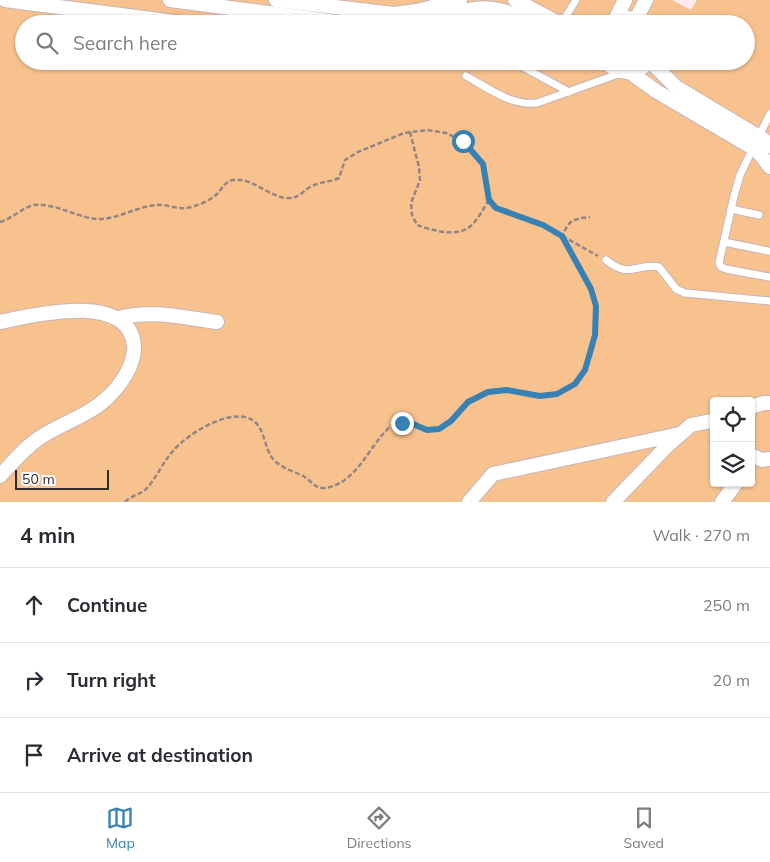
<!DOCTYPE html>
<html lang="en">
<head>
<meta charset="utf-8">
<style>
	body { margin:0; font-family:Mulish,sans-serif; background:#f2f2f3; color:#2b2b33 }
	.controls { position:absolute; right:15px; bottom:15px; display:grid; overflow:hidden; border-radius:5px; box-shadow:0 1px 4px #0004 }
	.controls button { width:45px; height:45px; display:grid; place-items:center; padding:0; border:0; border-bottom:1px solid #e1e1e2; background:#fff; color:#2b2b33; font:25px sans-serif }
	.scale { position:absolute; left:15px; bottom:12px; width:94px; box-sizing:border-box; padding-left:5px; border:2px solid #302a2a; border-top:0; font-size:14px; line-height:18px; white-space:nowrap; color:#302a2a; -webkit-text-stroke:4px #fefefe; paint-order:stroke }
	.stop { position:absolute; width:15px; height:15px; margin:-11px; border:4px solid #3781b4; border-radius:50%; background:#fff }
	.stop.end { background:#3781b4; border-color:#fff; box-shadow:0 1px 5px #0008 }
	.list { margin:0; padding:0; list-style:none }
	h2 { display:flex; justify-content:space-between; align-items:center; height:65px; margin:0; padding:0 20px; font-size:21px }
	h2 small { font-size:16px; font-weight:400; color:#7c7c81 }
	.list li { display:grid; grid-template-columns:32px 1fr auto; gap:15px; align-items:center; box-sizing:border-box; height:75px; padding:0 20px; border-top:1px solid #e1e1e2 }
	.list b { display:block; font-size:19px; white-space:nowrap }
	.list em { font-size:16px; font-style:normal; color:#7c7c81 }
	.icon { flex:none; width:28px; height:28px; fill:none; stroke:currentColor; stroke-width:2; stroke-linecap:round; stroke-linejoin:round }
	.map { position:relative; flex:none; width:770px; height:502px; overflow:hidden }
	.search { position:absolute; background:#fff; box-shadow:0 1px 4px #0004; left:15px; right:15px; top:15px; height:55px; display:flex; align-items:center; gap:12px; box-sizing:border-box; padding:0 18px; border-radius:28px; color:#7c7c81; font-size:19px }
	.sheet { height:290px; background:#fff }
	nav { display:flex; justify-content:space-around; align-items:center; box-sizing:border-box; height:70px; border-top:1px solid #e1e1e2; background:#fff; font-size:14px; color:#7c7c81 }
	nav a { display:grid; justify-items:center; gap:2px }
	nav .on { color:#3781b4 }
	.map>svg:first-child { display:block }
</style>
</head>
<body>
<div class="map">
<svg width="770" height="502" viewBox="0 0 770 502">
	<rect width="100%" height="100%" fill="#feebed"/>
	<path fill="#f8c28f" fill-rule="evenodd" d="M0 0H672L691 10 697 0H770V502H0ZM24 24H746V61H24ZM714 401H751V483H714Z"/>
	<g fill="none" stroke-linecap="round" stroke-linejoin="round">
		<defs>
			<g id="service">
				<path d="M561 24 576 0"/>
				<path d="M512 61 569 92"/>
				<path d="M466 76C488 88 511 106 537 103L621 73"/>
				<path d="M758 138 770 114"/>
				<path d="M753 148 740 175 734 196 719 263 721 267 726 269 769 277"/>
				<path d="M731 209 759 215"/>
				<path d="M724 242 768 251"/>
				<path d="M606 260C631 280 636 262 659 267L676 289 685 293 770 301"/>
			</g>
			<g id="minor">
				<path d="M5 0 190 24"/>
				<path d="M170 0 351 24"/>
				<path d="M276 0 394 14 417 11 460 0"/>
				<path d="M515 0 560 24"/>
				<path d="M636 19 646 0"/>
				<path d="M615 20 625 0"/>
				<path d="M416 24C439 18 471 5 493 9 507 11 521 17 533 24"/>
				<path d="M610 24C621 16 634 16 645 24"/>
				<path d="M605 61C618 76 637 75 650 61L676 87 764 140 770 146"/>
				<path d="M631 73 656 91 753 148 760 154 770 167"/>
				<path d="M119 318C151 309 185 318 217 322"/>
				<path d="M0 322C33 315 130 291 134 346 135 365 120 386 107 398 88 416 62 423 41 437 25 447 13 462 0 476"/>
				<path d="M751 407 764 403H770"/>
				<path d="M751 455 762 460 770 459"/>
				<path d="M469 502 493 474 680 434"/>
				<path d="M613 502 668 445 691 425 711 421 714 423"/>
				<path d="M722 502 736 483"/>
			</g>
		</defs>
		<use href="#service" stroke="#c7b5b6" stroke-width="9"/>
		<use href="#minor" stroke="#c7b5b6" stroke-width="16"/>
		<g stroke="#918586" stroke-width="2.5" stroke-dasharray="5 2.5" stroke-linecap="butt">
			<path d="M410 132 419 167 420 180 411 203 412 215 417 225C431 230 454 237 468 228 477 222 483 209 489 200"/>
			<path d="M0 222C12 219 23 207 34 205 56 203 75 217 97 219 118 220 138 205 160 205 168 205 177 209 186 208 195 207 210 201 217 194 223 188 224 182 233 180 252 177 269 197 287 198 298 199 302 192 310 187 319 182 330 182 339 178L345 160 358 152 404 133 427 130 446 133 463 141 483 164 489 200 496 208 543 225 598 256"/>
			<path d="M125 502C131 495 141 495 147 488 157 477 163 462 173 451 187 434 234 404 255 422 265 431 265 450 273 459 281 468 293 471 303 476 311 480 314 489 325 488 354 484 366 453 384 433 386 431 389 427 392 425 407 416 424 435 439 429 451 425 458 412 467 404 472 399 480 396 487 393 510 384 533 403 557 394 594 382 604 322 591 289 585 273 571 252 563 236 568 220 573 219 590 217"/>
		</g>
		<use href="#service" stroke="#fff" stroke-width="7"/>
		<use href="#minor" stroke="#fff" stroke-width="14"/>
	</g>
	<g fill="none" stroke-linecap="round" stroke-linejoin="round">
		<path stroke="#3781b4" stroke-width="6" d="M402 423 413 424 427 430 439 429 451 421 468 402 488 392 507 390 540 396 557 394 575 384 585 370 595 335 596 306 591 289 562 236 543 225 496 208 489 200 483 164 463 141"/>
	</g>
</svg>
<div class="controls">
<button><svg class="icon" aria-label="locate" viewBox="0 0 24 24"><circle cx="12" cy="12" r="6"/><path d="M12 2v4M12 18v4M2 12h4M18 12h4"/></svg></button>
<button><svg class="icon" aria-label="layers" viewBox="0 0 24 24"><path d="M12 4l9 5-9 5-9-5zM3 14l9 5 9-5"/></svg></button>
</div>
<div class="scale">50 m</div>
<div class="stop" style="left:463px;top:141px"></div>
<div class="stop end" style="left:402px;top:423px"></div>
<div class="search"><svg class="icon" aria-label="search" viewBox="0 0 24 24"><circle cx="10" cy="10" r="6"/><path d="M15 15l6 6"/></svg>Search here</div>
</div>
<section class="sheet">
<h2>4 min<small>Walk · 270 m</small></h2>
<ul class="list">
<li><svg class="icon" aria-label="ahead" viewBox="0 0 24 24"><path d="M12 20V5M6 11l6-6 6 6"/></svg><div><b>Continue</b></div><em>250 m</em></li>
<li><svg class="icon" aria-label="right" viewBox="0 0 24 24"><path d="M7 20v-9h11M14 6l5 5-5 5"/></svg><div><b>Turn right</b></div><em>20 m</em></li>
<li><svg class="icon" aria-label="arrive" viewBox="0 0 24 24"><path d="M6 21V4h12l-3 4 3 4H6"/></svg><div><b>Arrive at destination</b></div></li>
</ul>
</section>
<nav>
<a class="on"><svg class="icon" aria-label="map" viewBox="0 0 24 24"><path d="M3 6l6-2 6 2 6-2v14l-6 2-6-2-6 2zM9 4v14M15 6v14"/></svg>Map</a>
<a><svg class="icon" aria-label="directions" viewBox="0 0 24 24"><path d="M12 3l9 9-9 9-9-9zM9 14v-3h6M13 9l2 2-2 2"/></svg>Directions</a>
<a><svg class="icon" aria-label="saved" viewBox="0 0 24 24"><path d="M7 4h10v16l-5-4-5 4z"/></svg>Saved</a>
</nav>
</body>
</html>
